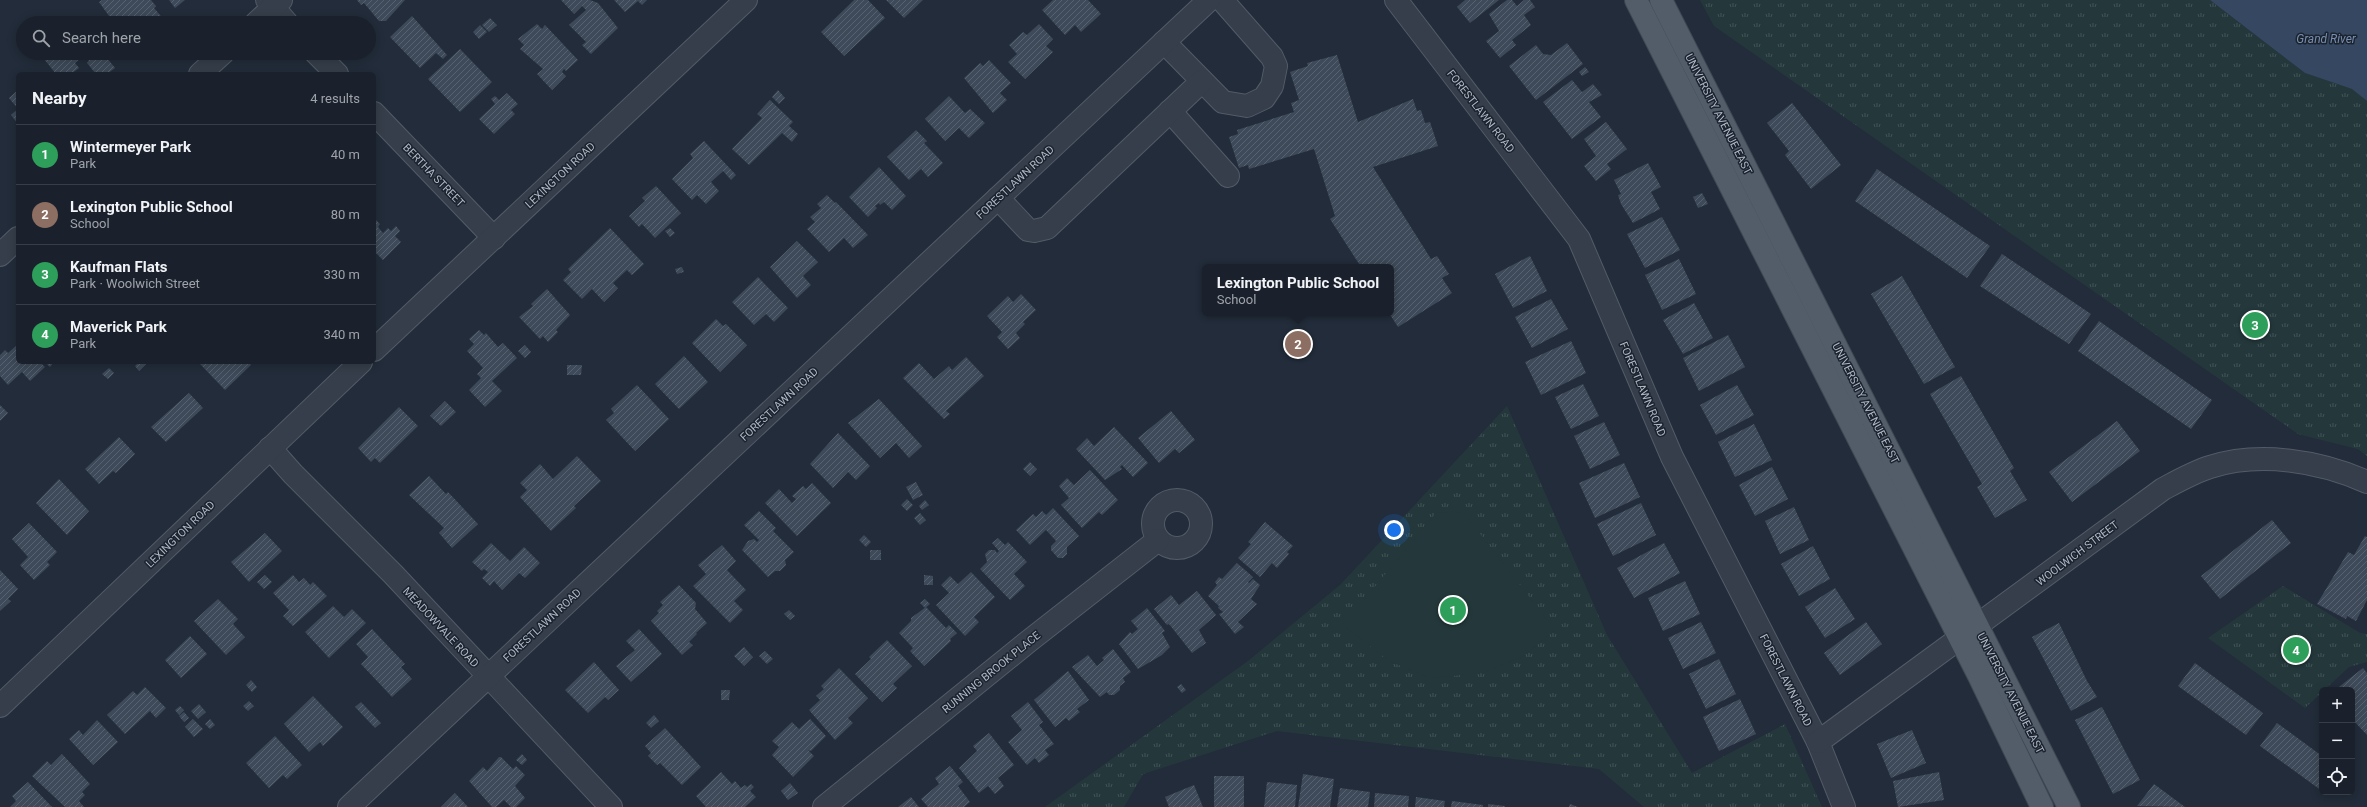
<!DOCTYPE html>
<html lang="en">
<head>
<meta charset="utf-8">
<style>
	body { margin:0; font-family:Roboto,sans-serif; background:#272e38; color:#f1f3f6 }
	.controls { position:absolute; right:12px; bottom:12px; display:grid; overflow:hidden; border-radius:6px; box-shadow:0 2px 10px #0003 }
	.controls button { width:36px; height:36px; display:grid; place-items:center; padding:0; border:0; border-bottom:1px solid #383e48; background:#1a212c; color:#f1f3f6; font:20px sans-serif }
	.you { position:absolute; left:1394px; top:530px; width:14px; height:14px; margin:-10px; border:3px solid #fff; border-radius:50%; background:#1a73e8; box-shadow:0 0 0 6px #1a73e833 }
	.badge { display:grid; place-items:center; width:26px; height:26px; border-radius:50%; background:#b45309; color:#fff; font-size:13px; font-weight:700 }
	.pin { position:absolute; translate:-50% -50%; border:2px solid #fff; box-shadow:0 1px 4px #0006 }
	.popup { position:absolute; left:1202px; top:264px; width:192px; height:52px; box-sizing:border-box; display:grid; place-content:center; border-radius:6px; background:#1a212c; filter:drop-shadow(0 1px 3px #0005); font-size:13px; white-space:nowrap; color:#9fa3a9 }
	.popup b { font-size:15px; color:#f1f3f6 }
	.popup::after { content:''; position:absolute; left:50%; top:100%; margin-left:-8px; border:8px solid transparent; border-top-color:#1a212c }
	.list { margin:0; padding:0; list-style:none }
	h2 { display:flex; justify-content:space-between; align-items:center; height:52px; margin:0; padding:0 16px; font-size:17px }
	h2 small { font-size:13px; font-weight:400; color:#9fa3a9 }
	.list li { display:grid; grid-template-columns:26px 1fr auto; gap:12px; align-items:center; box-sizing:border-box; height:60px; padding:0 16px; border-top:1px solid #383e48 }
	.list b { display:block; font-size:15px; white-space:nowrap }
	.list p { margin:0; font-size:13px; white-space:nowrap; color:#9fa3a9 }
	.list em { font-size:13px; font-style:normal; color:#9fa3a9 }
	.icon { flex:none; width:22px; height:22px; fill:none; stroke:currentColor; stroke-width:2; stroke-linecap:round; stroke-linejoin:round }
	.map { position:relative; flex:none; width:2367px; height:807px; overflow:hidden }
	.search { position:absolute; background:#1a212c; box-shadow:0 2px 10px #0003; left:16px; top:16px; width:360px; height:44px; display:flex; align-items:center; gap:10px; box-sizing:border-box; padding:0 14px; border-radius:22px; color:#9fa3a9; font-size:15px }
	.panel { position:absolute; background:#1a212c; box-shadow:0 2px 10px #0003; left:16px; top:72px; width:360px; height:292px; border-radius:6px }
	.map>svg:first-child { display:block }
</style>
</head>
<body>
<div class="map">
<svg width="2367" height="807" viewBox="0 0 2367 807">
	<defs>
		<pattern id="park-tufts" width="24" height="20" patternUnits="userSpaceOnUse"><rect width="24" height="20" fill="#24383b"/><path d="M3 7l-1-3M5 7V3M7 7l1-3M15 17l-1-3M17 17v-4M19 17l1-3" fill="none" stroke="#415356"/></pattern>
		<pattern id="building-hatch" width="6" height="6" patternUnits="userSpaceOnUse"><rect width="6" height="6" fill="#3e4a59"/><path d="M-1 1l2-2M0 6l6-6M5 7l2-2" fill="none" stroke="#57626f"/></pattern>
	</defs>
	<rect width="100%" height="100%" fill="#222c3a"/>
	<g fill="url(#park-tufts)">
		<path d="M1700 0H2210L2305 73 2353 89 2367 101V456L2358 449 2298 434 1714 26Z"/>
		<path d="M1507 406 1607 635 1692 773 1785 724 1822 807H1644L1599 769 1277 731 1143 774 1124 807H1045L1248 661 1340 585Z"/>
		<path d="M2283 586 2360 633 2367 634V662L2349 667 2305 708 2208 638Z"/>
	</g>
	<path fill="#24383b" d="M1463 512 1555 630 1523 656 1483 673 1430 678 1389 661 1343 625 1436 513Z"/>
	<path fill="#354761" d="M2210 0H2367V101L2352 89 2305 73Z"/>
	<g fill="url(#building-hatch)">
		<path d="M102 0H151L156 6 154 8 165 21 163 23H114L99 2Z"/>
		<path d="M169 0H185L175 8Z"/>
		<path d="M357 0H405L386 21H379L364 3 361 5Z"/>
		<path d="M561 0H590L598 3 618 28 591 54 582 45 586 42 569 25 586 10 582 6 574 14Z"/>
		<path d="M614 0H647L642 5 638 1 625 12Z"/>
		<path d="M854 0H868L885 18 844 56 821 32Z"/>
		<path d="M886 0H923L904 18Z"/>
		<path d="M1053 0H1088L1101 14 1081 32 1075 25 1065 35 1042 10Z"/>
		<path d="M1465 0H1499L1470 23 1457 7Z"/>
		<path d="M1507 0H1512L1517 6 1524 0H1530L1535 7 1524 15 1531 25 1512 40 1516 45 1500 58 1486 41 1499 31 1489 14Z"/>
		<path d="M412 16 447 55 443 59 436 53 420 68 390 37Z"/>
		<path d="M490 18 497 25 489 32 482 25Z"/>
		<path d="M537 24 542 29 545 25 578 60 566 71 564 69 562 72 566 76 552 90 537 74 543 69 520 49 524 45 518 39Z"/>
		<path d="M1039 24 1053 39 1046 46 1053 52 1025 79 1008 62 1017 54 1009 45 1023 32 1027 35Z"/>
		<path d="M480 25 487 32 479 39 473 32Z"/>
		<path d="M1567 43 1583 64 1536 100 1509 66 1536 45 1543 54 1551 55Z"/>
		<path d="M460 49 492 82 460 112 428 79Z"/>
		<path d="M46 53H103L115 68 107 74H96L87 63 89 61 84 55 75 63 79 68 71 74H56L44 59 43 56Z"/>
		<path d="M1337 55 1358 122 1413 99 1417 111 1421 110 1425 123 1430 122 1438 146 1373 167 1431 259 1437 256 1449 274 1442 278 1452 293 1398 327 1389 313 1391 267H1361L1330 219 1335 216 1314 149 1249 169 1248 165 1239 168 1229 137 1238 134 1237 130 1294 112 1291 103 1299 100 1290 72 1308 66 1307 63Z"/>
		<path d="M989 60 1011 83 1000 93 1007 100 993 113 964 78 980 63 983 66Z"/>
		<path d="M1585 67 1589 72 1582 76 1579 72Z"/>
		<path d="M1572 80 1582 92 1593 84 1602 95 1589 102 1601 117 1572 139 1543 102Z"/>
		<path d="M18 90V109L9 98Z"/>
		<path d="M778 90 785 98 779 104 772 97Z"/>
		<path d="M507 93 518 104 511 110 515 114 494 134 479 119 495 104 491 99 495 96 499 100Z"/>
		<path d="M949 96 965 113 970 109 985 123 969 138 959 128 945 141 925 119Z"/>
		<path d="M770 100 793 122 789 126 798 134 792 142 782 133 749 165 732 149 762 118 757 114Z"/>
		<path d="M1792 103 1841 165 1811 189 1785 155 1789 151 1767 123Z"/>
		<path d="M18 109V124L11 115Z"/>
		<path d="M1606 122 1627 149 1607 164 1611 169 1596 181 1584 166 1596 156 1584 139Z"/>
		<path d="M916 130 927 141 924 143 943 163 928 177 921 169 909 180 887 157Z"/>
		<path d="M704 141 736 175 731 180 723 171 711 182 719 191 706 204 697 195 692 200 672 179 693 158 690 154Z"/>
		<path d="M1648 163 1661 187 1651 192 1660 209 1633 223 1621 204 1618 195 1621 194 1614 180Z"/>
		<path d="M879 167 906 196 892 210 884 202 880 205 879 203 875 206 877 208 868 217 849 197Z"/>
		<path d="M1877 169 1990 246 1967 278 1855 201Z"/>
		<path d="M656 186 681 213 655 238 642 224 639 227 629 216 645 201 642 198Z"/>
		<path d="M1702 193 1708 204 1698 208 1693 197Z"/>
		<path d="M827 195 835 203 836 202 868 235 853 248 844 238 829 252 807 229 815 222 810 217 821 208 817 204Z"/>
		<path d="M1662 217 1680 250 1645 268 1627 234Z"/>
		<path d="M374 218 380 224 378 227 383 233 388 228 391 231 396 226 400 231 395 236 401 242 383 260 374 251Z"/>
		<path d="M610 228 644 264 632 275 627 270 613 283 618 288 604 302 592 289 582 299 563 280 571 272 568 269Z"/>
		<path d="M670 228 675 233 670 237 665 231Z"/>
		<path d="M797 241 818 262 803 276 811 285 797 298 770 267Z"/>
		<path d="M2002 254 2091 314 2069 344 1980 286Z"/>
		<path d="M1530 256 1547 291 1513 308 1495 274Z"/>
		<path d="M1679 259 1696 294 1662 310 1645 275Z"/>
		<path d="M682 267 684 272 677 274 675 269Z"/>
		<path d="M1902 276 1955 367 1924 384 1871 294Z"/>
		<path d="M758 277 788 308 774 322 766 314 754 325 732 302Z"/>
		<path d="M547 289 570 315 556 330 558 332 548 342 543 336 540 339 519 317 533 306 531 304Z"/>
		<path d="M1021 294 1036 310 1023 322 1025 324 1016 333 1020 338 1008 349 997 337 1002 332 987 316 1008 296 1013 302Z"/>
		<path d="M1551 299 1568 329 1532 348 1515 317Z"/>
		<path d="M1694 303 1713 338 1683 354 1663 320Z"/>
		<path d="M716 319 723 326 726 324 747 345 720 372 692 343Z"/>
		<path d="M2099 321 2212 400 2191 429 2078 351Z"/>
		<path d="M479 330 484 335 486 333 498 347 503 343 517 358 492 381 502 391 485 407 469 390 481 378 477 374 483 368 467 351 474 344 469 339Z"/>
		<path d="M1728 335 1745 367 1699 391 1683 358Z"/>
		<path d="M1571 341 1586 373 1541 395 1525 362Z"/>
		<path d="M18 344V362H40L45 367 30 381 22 372 8 385 0 376V355L5 350 8 353Z"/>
		<path d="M525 345 531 352 525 358 518 351Z"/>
		<path d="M684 356 708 382 679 409 655 384Z"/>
		<path d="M966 357 984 376 946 411 950 414 944 419 903 378 919 363 934 379 949 366 952 370Z"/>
		<path d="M45 362H54L50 367Z"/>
		<path d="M139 362 146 364 139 371 135 366Z"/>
		<path d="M202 362H249L251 365 225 390 200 364Z"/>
		<path d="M567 365H582L581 375H567Z"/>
		<path d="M109 368 114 373 108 379 102 374Z"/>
		<path d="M1961 376 2014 468 2010 471 2027 500 1995 518 1977 487 1982 484 1930 394Z"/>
		<path d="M1583 384 1599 416 1571 429 1555 397Z"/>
		<path d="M637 385 669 419 635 451 606 420 614 413 611 409Z"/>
		<path d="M1737 385 1754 415 1716 435 1700 405Z"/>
		<path d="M189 393 203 408 166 442 151 427Z"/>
		<path d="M879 399 922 446 909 458 896 443 880 458 848 423Z"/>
		<path d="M445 401 456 412 441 426 430 416Z"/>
		<path d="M0 405 8 413 0 421Z"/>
		<path d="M399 407 418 426 380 463 375 458 371 462 358 448Z"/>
		<path d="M1171 411 1195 440 1179 453 1175 449 1159 463 1138 438Z"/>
		<path d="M2117 421 2140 451 2072 502 2049 472Z"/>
		<path d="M1604 422 1620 455 1590 469 1574 436Z"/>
		<path d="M1754 424 1772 460 1735 477 1718 442Z"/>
		<path d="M1114 427 1148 463 1133 477 1122 465 1120 467 1122 469 1105 480 1076 449 1087 438 1094 446Z"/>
		<path d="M838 433 870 466 856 480 848 472 833 488 810 464Z"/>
		<path d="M119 437 135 454 116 473 113 471 99 484 85 469Z"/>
		<path d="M577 456 601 481 574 506 576 508 551 531 520 497 527 490 520 483 540 464 553 479Z"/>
		<path d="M1030 462 1037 469 1030 476 1023 469Z"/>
		<path d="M1624 463 1640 497 1595 518 1579 483Z"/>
		<path d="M1772 467 1788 499 1755 516 1739 485Z"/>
		<path d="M1090 470 1118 500 1102 515 1099 512 1082 528 1061 505 1069 498 1059 486 1067 478 1074 485Z"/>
		<path d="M429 476 446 494 448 492 478 524 452 548 439 533 444 528 409 495Z"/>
		<path d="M59 479 89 511 67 535 36 503Z"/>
		<path d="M916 482 923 495 913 500 906 487Z"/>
		<path d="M812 483 831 503 797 536 765 503 779 489 792 503 796 499 792 496 803 486 806 489Z"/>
		<path d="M907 499 913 505 907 511 901 505Z"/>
		<path d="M925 500 929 505 922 510 919 506Z"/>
		<path d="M1641 503 1656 535 1613 556 1597 524Z"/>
		<path d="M1794 507 1809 540 1780 554 1765 521Z"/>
		<path d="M1053 508 1079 536 1067 547V554L1063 558H1058L1051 550V546L1056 541 1046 530 1030 545 1016 530 1033 514 1036 517 1042 511 1046 515Z"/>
		<path d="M759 511 776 528 773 531 794 552 785 560 786 565 780 571H775L768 577 742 550 748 541 754 539 757 542 759 540 744 525Z"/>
		<path d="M920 513 926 520 920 525 914 518Z"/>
		<path d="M2272 520 2291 543 2220 599 2201 576Z"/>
		<path d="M1265 522 1293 546 1287 552 1289 554 1277 568 1272 563 1260 577 1238 558 1251 544 1248 542Z"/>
		<path d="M29 523 57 552 47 562 50 565 34 580 20 565 28 557 12 539Z"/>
		<path d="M265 533 282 551 249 582 231 562Z"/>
		<path d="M864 535 871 542 866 547 859 540Z"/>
		<path d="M2365 536 2367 537V600L2356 621 2347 616 2346 619 2317 604 2348 552 2354 555Z"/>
		<path d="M998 538 1005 545 1008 542 1027 562 1014 574 1025 586 1010 600 980 569 987 562 985 554 989 550H995L997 553 999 551 992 543Z"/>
		<path d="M491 543 510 561 524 547 540 563 525 578 519 573 502 590 494 581 490 586 482 578 488 572 484 569 482 571 472 562Z"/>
		<path d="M1664 543 1680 573 1634 598 1617 568Z"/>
		<path d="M722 545 736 561 727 570 746 590 734 601 743 610 730 623 693 586 706 574 698 565Z"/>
		<path d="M1813 546 1830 579 1799 596 1781 564Z"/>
		<rect x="870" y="550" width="11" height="10"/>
		<path d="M1237 563 1253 577 1248 582 1249 583 1253 579 1260 585 1251 599 1257 604 1238 622 1244 627 1235 634 1219 614 1223 612 1218 608 1219 606 1208 596 1217 585 1215 582 1219 577 1222 579Z"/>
		<path d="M0 570 18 589 8 599 11 601 0 611Z"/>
		<path d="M971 572 995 597 974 617 979 622 965 636 936 605 949 593 941 585 950 576 958 584Z"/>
		<path d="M265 575 272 582 264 589 257 582Z"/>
		<path d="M293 575 299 582 304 578 310 585 313 582 327 596 293 626 283 616 289 610 273 593Z"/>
		<path d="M924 575 933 576V585H924Z"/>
		<path d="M1685 581 1700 614 1663 631 1648 598Z"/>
		<path d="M679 585 696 603 695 609 707 623 696 633 697 634 689 642 693 645 682 655 651 621 659 613 657 611 663 605 660 602Z"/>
		<path d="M1835 588 1855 619 1825 638 1805 607Z"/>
		<path d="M1197 591 1216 615 1199 630 1206 643 1192 653 1169 624 1167 625 1154 609 1171 595 1179 605Z"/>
		<path d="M218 599 238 619 233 624 245 637 226 655 194 621Z"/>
		<path d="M925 599 930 604 925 608 920 603Z"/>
		<path d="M333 606 344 617 352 609 366 623 329 658 305 632Z"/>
		<path d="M926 607 946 628 949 625 957 633 950 639 951 641 924 666 910 651 913 648 899 633 911 621V618Z"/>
		<path d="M1147 608 1165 631 1162 633 1170 647 1162 655 1138 669 1119 644 1130 632 1132 634 1138 629 1131 621Z"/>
		<path d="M789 610 795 616 790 620 784 614Z"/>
		<path d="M1701 622 1716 653 1683 669 1668 638Z"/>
		<path d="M1866 622 1882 644 1840 675 1824 653Z"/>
		<path d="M2059 623 2087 681 2097 697 2071 711 2032 637Z"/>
		<path d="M372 629 405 664 401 667 412 679 392 697 361 664 368 657 356 644Z"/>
		<path d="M639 629 662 654 631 682 616 666 635 650 626 641Z"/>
		<path d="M190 636 207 654 181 678 165 660Z"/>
		<path d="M887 640 912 666 893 684 897 688 882 702 855 674 871 659 869 657Z"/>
		<path d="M744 647 753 657 744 666 734 656Z"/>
		<path d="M1113 649 1131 672 1123 678 1125 682 1120 686V690L1114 695H1109L1107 692 1100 697 1072 667 1088 655 1097 666 1104 660 1102 658Z"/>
		<path d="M765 651 773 659 767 664 759 656Z"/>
		<path d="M1719 659 1736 694 1706 709 1689 674Z"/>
		<path d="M594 662 619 690 608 700 605 697 588 713 565 690Z"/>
		<path d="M2195 663 2263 713 2246 735 2178 686Z"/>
		<path d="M839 668 868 698 848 718 853 723 835 740 809 710 820 700 816 696 824 689 821 686Z"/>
		<path d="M2363 668 2367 673V735L2352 719V690H2335Z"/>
		<path d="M1068 671 1089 700 1077 709 1080 712 1069 721 1066 718 1055 727 1034 700Z"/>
		<path d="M251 680 257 687 252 692 246 685Z"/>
		<path d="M1181 684 1186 690 1182 693 1177 687Z"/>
		<path d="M145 687 166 708 156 718 150 711 125 734 107 715 133 691 137 695Z"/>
		<path d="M721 690H730L729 700H721Z"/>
		<path d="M313 696 343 727 323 746 320 742 309 752 284 724Z"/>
		<path d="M1740 699 1756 734 1719 751 1703 717Z"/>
		<path d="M249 701 254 706 248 711 243 706Z"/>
		<path d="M361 702 381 723 375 728 355 707Z"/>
		<path d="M1028 702 1043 722 1039 725 1054 744 1045 750 1049 755 1039 763 1035 758 1027 765 1008 742 1022 730 1011 716Z"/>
		<path d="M199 704 206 712 198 719 191 711Z"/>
		<path d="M180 706 184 710 179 715 175 710Z"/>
		<path d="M2102 707 2140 780 2113 794 2075 720Z"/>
		<path d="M184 712 189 718 184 722 179 716Z"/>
		<path d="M654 715 659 721 651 728 646 723Z"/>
		<path d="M193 719 203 729 194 737 185 727Z"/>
		<path d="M210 719 215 725 210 729 205 724Z"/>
		<path d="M810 719 826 736 811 751 808 750 814 756 793 777 772 755 779 747 772 741 792 722 799 729Z"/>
		<path d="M97 720 118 742 93 765 69 739 79 730 83 735Z"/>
		<path d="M2277 723 2322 756V791L2260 746Z"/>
		<path d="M665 728 701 767 682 785 660 763 657 765 648 756 651 753 645 746Z"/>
		<path d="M1912 730 1926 763 1891 778 1877 744Z"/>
		<path d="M989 733 1014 765 998 778 1004 786 995 794 988 786 979 793 959 768 977 751 973 746Z"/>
		<path d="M275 736 302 765 287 779 283 775 269 788 246 763Z"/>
		<path d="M62 754 90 784 82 792 85 795 79 801 84 807H65L32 776 47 761 51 765Z"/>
		<path d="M522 754 527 760 522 765 516 760Z"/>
		<path d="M499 757H501L513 769 516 766 525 775 515 786 525 798 516 807H511L504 800 496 807H492L469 781 483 767 487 771Z"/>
		<path d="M950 766 963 782 958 786 970 802 964 807H928L921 799 939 784 935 778Z"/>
		<path d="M721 772 732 784 735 781 741 788 745 785 747 787 751 784 754 787 750 791 756 797 745 807H706L696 796Z"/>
		<path d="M1939 772 1944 800 1898 807 1893 781Z"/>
		<path d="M1303 774 1334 779 1330 807H1298Z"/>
		<rect x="1214" y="776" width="30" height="31"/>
		<path d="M28 782 52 807H10L16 801 12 796Z"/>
		<path d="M1267 782 1297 785 1295 807H1264Z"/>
		<path d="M790 783 798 793 788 800 781 791Z"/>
		<path d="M2154 784 2185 807 2137 806Z"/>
		<path d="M1194 785 1203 807H1169L1165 797Z"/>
		<path d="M1340 788 1370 792 1368 807H1337Z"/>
		<path d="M455 793 468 807H441Z"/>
		<path d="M1375 793 1409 796 1408 807H1374Z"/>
		<path d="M911 797 919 807H898Z"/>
		<path d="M1416 797 1445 801 1444 807H1415Z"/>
		<path d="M1452 801 1483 805V807H1451Z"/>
		<path d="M1488 804 1505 806V807H1488Z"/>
		<path d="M1570 804 1578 807H1569Z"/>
	</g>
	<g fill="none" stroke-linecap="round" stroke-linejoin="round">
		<defs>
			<g id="minor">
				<path d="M267 0 287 23"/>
				<path d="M1396 0 1579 239 1672 457 1818 742 1844 807"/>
				<path d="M256 23 281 0"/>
				<path d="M1164 42 1223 102 1247 106 1264 98 1272 86 1276 66 1272 57 1222 0"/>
				<path d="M316 53 337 74"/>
				<path d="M200 74 223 53"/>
				<path d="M1170 111 1228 176"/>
				<path d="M374 113 494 238"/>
				<path d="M998 198 1028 230 1034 231 1047 228 1202 81"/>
				<path d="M0 255 18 238"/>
				<path d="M374 350 746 0"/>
				<path d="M270 448 293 474 393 574 611 807"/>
				<circle cx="1177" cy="524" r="24"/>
				<path d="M0 706 361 362"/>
				<path d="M1818 742 2163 489C2178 481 2194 472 2210 467 2260 451 2320 461 2367 482"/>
				<path d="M349 807 1209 0"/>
				<path d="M824 807 1029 641 1158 540"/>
			</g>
			<g id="major">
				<path d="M1636 0 1979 676 2042 807"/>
				<path d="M1661 0 2069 807"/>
			</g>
		</defs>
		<use href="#minor" stroke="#535b68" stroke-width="24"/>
		<use href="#major" stroke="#3f4753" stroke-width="24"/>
		<use href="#minor" stroke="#353e4a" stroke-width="22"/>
		<use href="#major" stroke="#535d6a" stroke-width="22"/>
	</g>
	<g text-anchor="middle" stroke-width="3" stroke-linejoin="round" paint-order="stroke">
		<g font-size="11" fill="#b0b8c6" stroke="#1b232f">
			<text transform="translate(1481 111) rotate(52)" y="4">FORESTLAWN ROAD</text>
			<text transform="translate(1719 114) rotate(63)" y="4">UNIVERSITY AVENUE EAST</text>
			<text transform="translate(434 175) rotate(46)" y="4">BERTHA STREET</text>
			<text transform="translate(560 175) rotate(-43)" y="4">LEXINGTON ROAD</text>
			<text transform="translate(1015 182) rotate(-43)" y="4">FORESTLAWN ROAD</text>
			<text transform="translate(1643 389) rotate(67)" y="4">FORESTLAWN ROAD</text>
			<text transform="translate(1866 403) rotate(63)" y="4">UNIVERSITY AVENUE EAST</text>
			<text transform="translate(779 404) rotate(-43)" y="4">FORESTLAWN ROAD</text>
			<text transform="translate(180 534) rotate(-44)" y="4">LEXINGTON ROAD</text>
			<text transform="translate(2077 553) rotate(-37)" y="4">WOOLWICH STREET</text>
			<text transform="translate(542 625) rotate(-43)" y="4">FORESTLAWN ROAD</text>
			<text transform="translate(441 627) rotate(47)" y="4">MEADOWVALE ROAD</text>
			<text transform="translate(991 672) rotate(-39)" y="4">RUNNING BROOK PLACE</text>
			<text transform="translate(1786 680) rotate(63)" y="4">FORESTLAWN ROAD</text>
			<text transform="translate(2011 693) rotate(63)" y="4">UNIVERSITY AVENUE EAST</text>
		</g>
		<g font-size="12" font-style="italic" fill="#788eaf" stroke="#1b232f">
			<text x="2326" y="43">Grand River</text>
		</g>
	</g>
</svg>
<div class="controls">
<button>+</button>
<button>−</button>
<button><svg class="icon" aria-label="locate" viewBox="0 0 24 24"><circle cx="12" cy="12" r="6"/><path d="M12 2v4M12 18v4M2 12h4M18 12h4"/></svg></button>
</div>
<div class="you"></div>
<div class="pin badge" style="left:1453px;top:610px;background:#2e9e5b">1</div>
<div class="pin badge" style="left:1298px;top:344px;background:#8d6e63">2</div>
<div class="popup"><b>Lexington Public School</b>School</div>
<div class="pin badge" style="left:2255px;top:325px;background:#2e9e5b">3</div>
<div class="pin badge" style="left:2296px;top:650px;background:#2e9e5b">4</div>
<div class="search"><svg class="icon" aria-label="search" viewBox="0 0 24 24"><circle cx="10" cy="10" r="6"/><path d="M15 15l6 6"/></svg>Search here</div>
<section class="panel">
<h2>Nearby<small>4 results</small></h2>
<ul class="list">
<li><span class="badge" style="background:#2e9e5b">1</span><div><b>Wintermeyer Park</b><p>Park</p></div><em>40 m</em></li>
<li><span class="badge" style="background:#8d6e63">2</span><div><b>Lexington Public School</b><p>School</p></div><em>80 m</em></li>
<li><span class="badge" style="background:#2e9e5b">3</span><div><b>Kaufman Flats</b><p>Park · Woolwich Street</p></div><em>330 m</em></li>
<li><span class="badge" style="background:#2e9e5b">4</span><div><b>Maverick Park</b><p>Park</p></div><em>340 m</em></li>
</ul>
</section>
</div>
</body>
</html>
